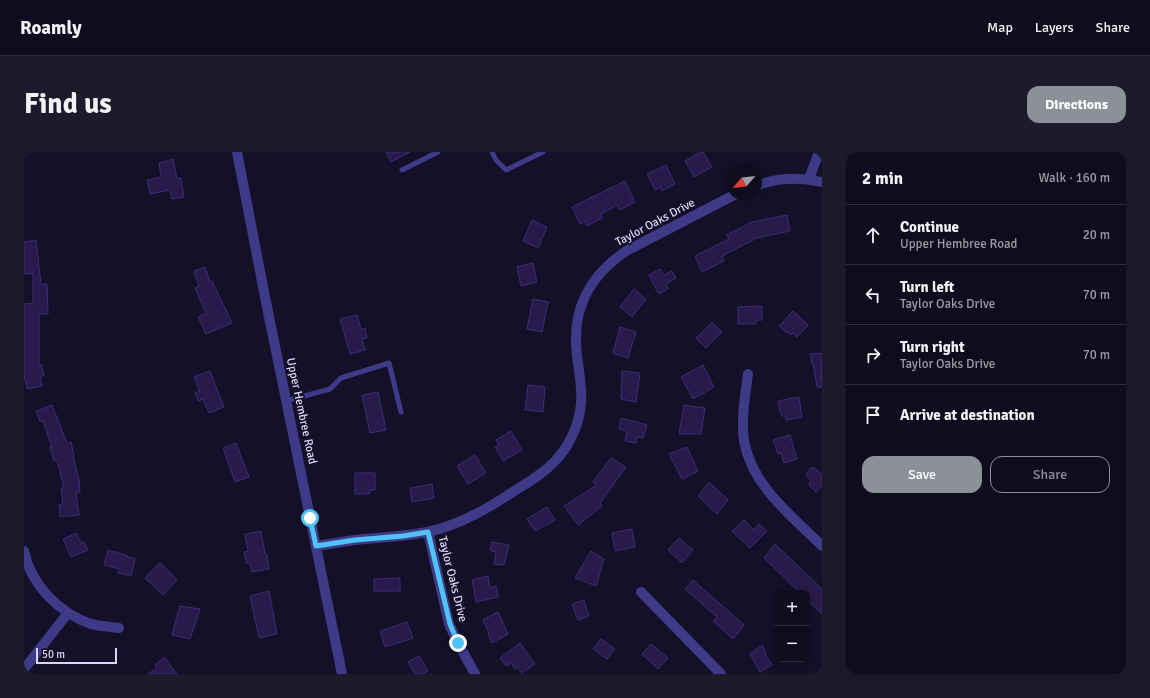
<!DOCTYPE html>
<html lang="en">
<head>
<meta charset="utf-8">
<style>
	body { margin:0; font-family:Signika,sans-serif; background:#1d1a2b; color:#f1f3f6 }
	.controls { position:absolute; right:12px; bottom:12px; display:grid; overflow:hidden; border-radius:8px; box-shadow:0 2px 6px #0003 }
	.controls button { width:36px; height:36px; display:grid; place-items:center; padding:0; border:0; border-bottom:1px solid #2f2c3c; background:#0f0c1e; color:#f1f3f6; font:20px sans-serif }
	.compass { position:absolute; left:702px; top:12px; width:36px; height:36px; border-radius:50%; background:#0f0c1e; box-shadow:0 2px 6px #0003; rotate:242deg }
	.scale { position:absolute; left:12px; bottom:10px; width:81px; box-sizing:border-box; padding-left:4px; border:2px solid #ddd7ff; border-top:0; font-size:11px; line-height:14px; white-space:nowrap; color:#ddd7ff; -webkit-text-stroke:3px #141028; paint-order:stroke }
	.stop { position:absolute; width:12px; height:12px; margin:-9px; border:3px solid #4fc3f7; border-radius:50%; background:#fff }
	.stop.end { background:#4fc3f7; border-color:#fff; box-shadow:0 1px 4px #0008 }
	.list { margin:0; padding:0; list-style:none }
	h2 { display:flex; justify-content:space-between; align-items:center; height:52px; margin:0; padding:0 16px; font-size:17px }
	h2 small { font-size:13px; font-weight:400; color:#9b9ba4 }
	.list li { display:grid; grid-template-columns:26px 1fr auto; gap:12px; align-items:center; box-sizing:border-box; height:60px; padding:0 16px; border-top:1px solid #2f2c3c }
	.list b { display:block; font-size:15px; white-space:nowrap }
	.list p { margin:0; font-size:13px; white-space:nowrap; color:#9b9ba4 }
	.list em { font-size:13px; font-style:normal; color:#9b9ba4 }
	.actions { display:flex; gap:8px; padding:12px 16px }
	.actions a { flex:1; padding:9px 0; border:1px solid #8c9099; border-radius:12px; text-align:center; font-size:14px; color:#8c9099 }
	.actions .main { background:#8c9099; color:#fff }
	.icon { flex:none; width:22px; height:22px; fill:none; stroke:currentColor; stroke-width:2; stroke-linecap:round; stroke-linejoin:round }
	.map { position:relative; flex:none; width:798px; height:522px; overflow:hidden; border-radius:12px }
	header { display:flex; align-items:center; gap:24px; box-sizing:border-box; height:56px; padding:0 20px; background:#0f0c1e; border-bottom:1px solid #2f2c3c }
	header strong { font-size:19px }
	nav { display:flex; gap:22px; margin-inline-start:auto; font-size:14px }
	.intro { display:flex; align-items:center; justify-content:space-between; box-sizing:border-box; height:96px; padding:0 24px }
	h1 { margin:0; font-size:28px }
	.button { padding:10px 18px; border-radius:12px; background:#8c9099; color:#fff; font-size:14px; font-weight:700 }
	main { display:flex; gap:24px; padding:0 24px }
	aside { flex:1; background:#0f0c1e; border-radius:12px; box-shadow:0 2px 6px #0003 }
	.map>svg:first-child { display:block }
</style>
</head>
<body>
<header>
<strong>Roamly</strong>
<nav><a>Map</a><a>Layers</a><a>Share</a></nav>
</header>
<div class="intro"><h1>Find us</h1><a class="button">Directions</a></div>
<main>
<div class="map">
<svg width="798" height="522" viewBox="0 0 798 522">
	<rect width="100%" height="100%" fill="#141028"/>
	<g fill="#261b4a" stroke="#3d2d76">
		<path d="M362 0H386L367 10Z"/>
		<path d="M676 0H679L688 15 670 25 661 9Z"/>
		<path d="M149 7 153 26H157L160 45 148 47 146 38 126 42 123 28 137 25 135 11Z"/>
		<path d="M642 13 651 32 638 39 636 35 631 38 623 22Z"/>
		<path d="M601 29 611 50 596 58 593 53 577 62 578 66 563 74 561 69 556 72 548 55Z"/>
		<path d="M763 63 766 79 733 86 698 104 700 109 678 120 671 104 705 87 703 83 728 70Z"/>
		<path d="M508 68 523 75 514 96 499 89Z"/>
		<path d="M12 88 17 132H23L24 162H15V214L18 213 20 224H16L18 234 3 237 0 223V152L9 151V121L0 122V90Z"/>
		<path d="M509 111 513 130 497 134 493 115Z"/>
		<path d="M181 115 186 130 188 129 208 171 182 182 174 165 182 161 171 136 175 134 170 119Z"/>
		<path d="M636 117 640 123 648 119 652 126 642 132 644 137 637 141H634L625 123Z"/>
		<path d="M610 137 622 147 608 165 596 155Z"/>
		<path d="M509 147 524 150 518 180 503 177Z"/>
		<path d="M738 154V168H732V172H714V155Z"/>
		<path d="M769 159 784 173 773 185 769 181 767 183 764 180 763 181 755 174Z"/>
		<path d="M333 163 337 177 341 176 343 186 338 187 341 198 326 202 316 167Z"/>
		<path d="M688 170 698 180 682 196 672 186Z"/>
		<path d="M596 175 612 180 604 206 589 201Z"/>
		<path d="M797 201 798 235H793L789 211 788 212 786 202Z"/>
		<path d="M679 213 690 235 669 247 657 225Z"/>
		<path d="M186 219 200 255 185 261 179 247 174 249 171 241 176 239 170 225Z"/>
		<path d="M598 219 616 221 612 250 597 247Z"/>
		<path d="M504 233 521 235 519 260 501 258Z"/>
		<path d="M354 240 362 278 346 281 338 243Z"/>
		<path d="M775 245 778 265 762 268 761 264H758L756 259 754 249Z"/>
		<path d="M28 253 43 291 47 290 50 303 49 304 55 328 56 340 52 341 55 363 36 365 35 353 39 352 37 336H40L33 308 30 309 26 295H28L19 269 16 270 12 259Z"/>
		<path d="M660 253 681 256 677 282H655Z"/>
		<path d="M597 266 623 273 619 286 613 285 612 291 601 289 603 279 595 277Z"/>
		<path d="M487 279 498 298 479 309 471 295 475 293 472 288Z"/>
		<path d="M766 283 773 307 760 311 757 301 754 302 749 288Z"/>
		<path d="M212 291 225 325 211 330 199 296Z"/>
		<path d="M663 295 674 319 658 327 645 302Z"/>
		<path d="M451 303 462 321 444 332 433 314Z"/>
		<path d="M587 306 602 315 576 351 578 354 554 373 540 354 573 333 569 330Z"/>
		<path d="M787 316H791L798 323V333L792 340 785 333 787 329 783 324V321Z"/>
		<path d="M331 321H351V338H346V341L342 342H331Z"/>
		<path d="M685 330 704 348 693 362 674 344Z"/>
		<path d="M408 332 410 346 388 350 386 336Z"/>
		<path d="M523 355 531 368 511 379 503 367Z"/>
		<path d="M720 368 730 378 735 372 743 379 726 396 708 379Z"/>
		<path d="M608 377 611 395 591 399 588 381Z"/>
		<path d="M237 379 241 402H243L245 417 228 420 226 411H222L220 400 224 399 221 382Z"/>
		<path d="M52 381 57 391 60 390 64 398 47 405 39 387Z"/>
		<path d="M655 386 669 398 658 411 644 398Z"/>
		<path d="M468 390 485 393 480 413 470 412 472 400 466 398Z"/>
		<path d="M751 392 798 437V462L783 448V441H776L740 406Z"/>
		<path d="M84 398 102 403V404L111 407 107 424 94 421 95 417 80 413Z"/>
		<path d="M567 399 580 407 572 434 551 426Z"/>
		<path d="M136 411 153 428 139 443 121 426Z"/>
		<path d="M464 424 466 436 472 434 474 445 452 450 448 428Z"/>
		<path d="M376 426V439H350V427Z"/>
		<path d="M669 428 720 473 709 487 689 469 693 465 661 437Z"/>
		<path d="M245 439 253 482 235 486 226 444Z"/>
		<path d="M560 448 565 464 554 468 548 452Z"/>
		<path d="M156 454 176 457 166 487 148 483Z"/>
		<path d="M474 460 484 482 468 491 464 482 465 481 459 468Z"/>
		<path d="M383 470 389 486 361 495 356 479Z"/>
		<path d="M577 487 591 497 583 507 569 497Z"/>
		<path d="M496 491 511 512 498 521 493 515 491 517 487 511 482 514 476 506Z"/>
		<path d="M627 492 644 506 634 517 618 502Z"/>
		<path d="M738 493 742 501 741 502 748 513 736 520 726 502Z"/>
		<path d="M395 504 404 519 399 522H391L384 510Z"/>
		<path d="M140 505 153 522H124L133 516 131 513Z"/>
	</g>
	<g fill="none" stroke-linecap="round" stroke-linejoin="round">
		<g stroke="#3f3a88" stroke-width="5">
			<path d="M468 0 472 8 482 18 519 0"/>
			<path d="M378 18 414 0"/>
			<path d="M262 249 306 237 317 226 365 211 377 260"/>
		</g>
		<g stroke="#3f3a88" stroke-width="10">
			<path d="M785 27 795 0"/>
			<path d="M732 34C754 25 775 25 798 30"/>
			<path d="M724 222C721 244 717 267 720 289 728 334 768 364 798 394"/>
			<path d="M404 380 425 472 434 491 451 522"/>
			<path d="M292 394C305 392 318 390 331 388 355 385 379 385 403 380 437 373 466 355 495 336 508 328 521 320 531 309 545 295 555 273 557 252 559 231 552 210 552 189 551 149 570 121 602 99L712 42"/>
			<path d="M0 399C7 433 35 461 67 472 76 474 86 475 95 476"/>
			<path d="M617 440 697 522"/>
			<path d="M0 517 44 461"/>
		</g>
		<path stroke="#3f3a88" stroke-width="10" d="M213 0 241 145 318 522"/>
	</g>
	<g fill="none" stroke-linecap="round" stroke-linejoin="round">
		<path stroke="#4fc3f7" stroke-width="5" d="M286 366 292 394 331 388 379 384 404 380 426 472 434 491"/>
	</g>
	<g text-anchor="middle" stroke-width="3.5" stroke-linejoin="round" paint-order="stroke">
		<g font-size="12" fill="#ddd7ff" stroke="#141028">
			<text transform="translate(631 70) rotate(-28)" y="4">Taylor Oaks Drive</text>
			<text transform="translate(278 259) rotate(78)" y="4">Upper Hembree Road</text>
			<text transform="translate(429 427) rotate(76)" y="4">Taylor Oaks Drive</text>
		</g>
	</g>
</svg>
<div class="controls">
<button>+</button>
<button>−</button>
</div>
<svg class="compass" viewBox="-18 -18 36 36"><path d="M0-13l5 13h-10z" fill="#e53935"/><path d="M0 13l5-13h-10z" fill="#9b9ba4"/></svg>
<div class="scale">50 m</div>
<div class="stop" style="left:286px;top:366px"></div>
<div class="stop end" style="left:434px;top:491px"></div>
</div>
<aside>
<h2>2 min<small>Walk · 160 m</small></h2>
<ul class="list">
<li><svg class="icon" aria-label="ahead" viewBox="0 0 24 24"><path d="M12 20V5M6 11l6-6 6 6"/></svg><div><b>Continue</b><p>Upper Hembree Road</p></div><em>20 m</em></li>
<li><svg class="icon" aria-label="left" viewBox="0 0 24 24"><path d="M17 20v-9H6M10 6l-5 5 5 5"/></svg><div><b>Turn left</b><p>Taylor Oaks Drive</p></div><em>70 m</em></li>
<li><svg class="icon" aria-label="right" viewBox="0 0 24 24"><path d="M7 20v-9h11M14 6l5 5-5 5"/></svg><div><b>Turn right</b><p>Taylor Oaks Drive</p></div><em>70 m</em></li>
<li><svg class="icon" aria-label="arrive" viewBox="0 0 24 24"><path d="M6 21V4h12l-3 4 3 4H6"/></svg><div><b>Arrive at destination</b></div></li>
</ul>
<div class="actions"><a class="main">Save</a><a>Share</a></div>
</aside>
</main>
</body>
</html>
